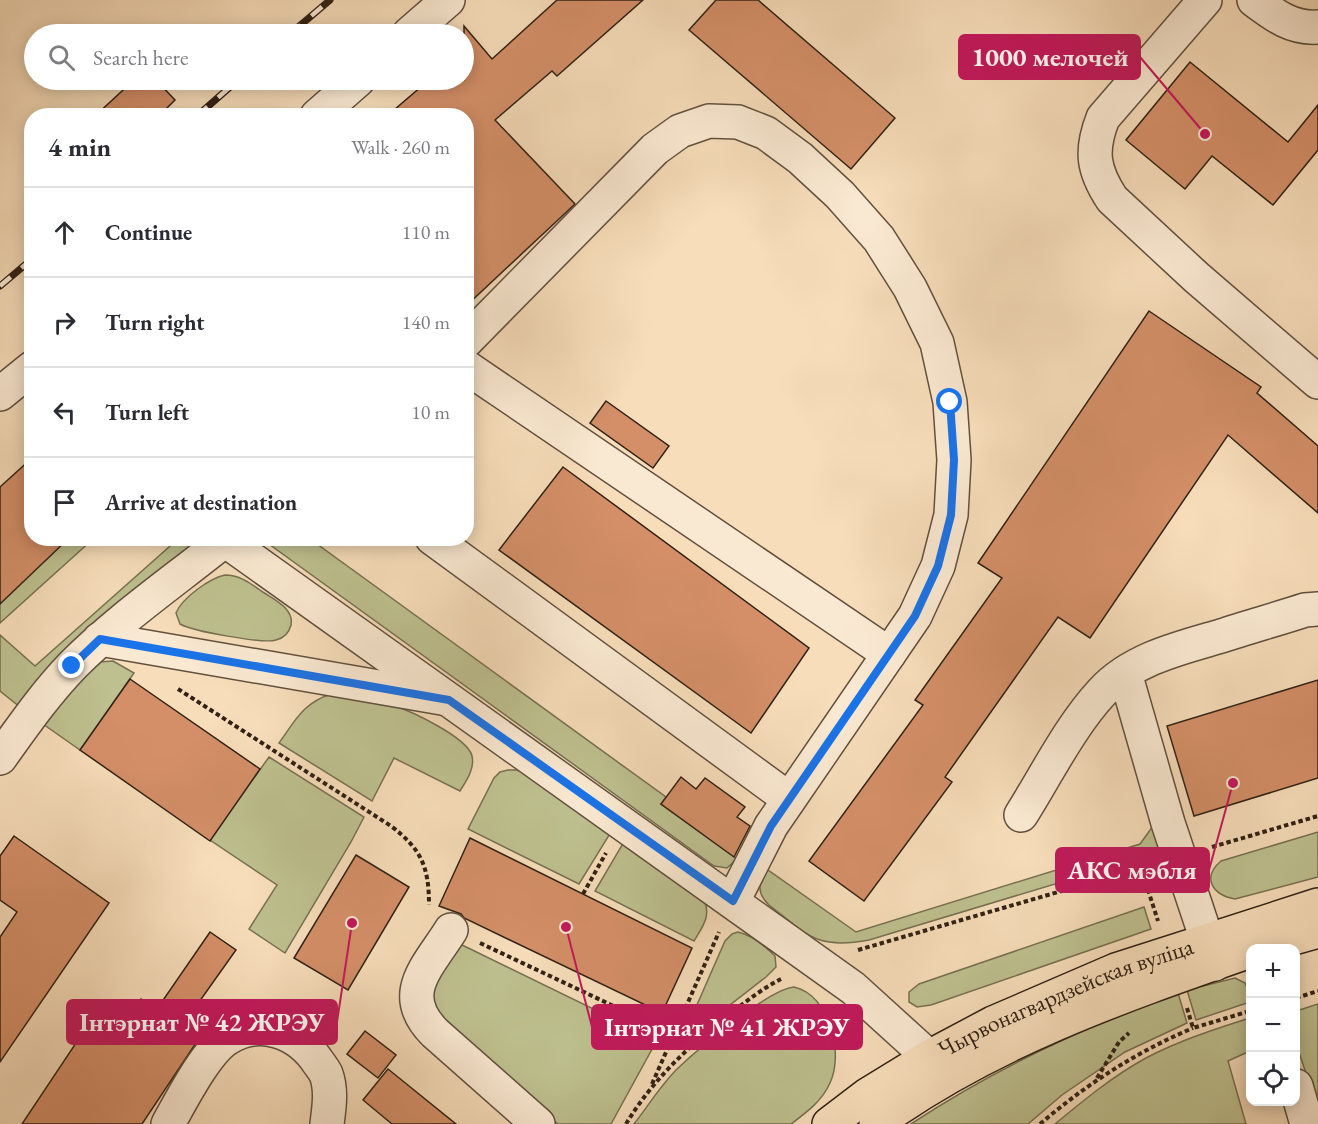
<!DOCTYPE html>
<html lang="en">
<head>
<meta charset="utf-8">
<style>
	body { margin:0; font-family:"EB Garamond",serif; background:#f7f7f7; color:#2b2b33 }
	.controls { position:absolute; right:18px; bottom:18px; display:grid; overflow:hidden; border-radius:12px; box-shadow:0 3px 15px #0003 }
	.controls button { width:54px; height:54px; display:grid; place-items:center; padding:0; border:0; border-bottom:2px solid #e1e1e2; background:#fff; color:#2b2b33; font:30px sans-serif }
	.stop { position:absolute; width:18px; height:18px; margin:-14px; border:4px solid #1a73e8; border-radius:50%; background:#fff }
	.stop.end { background:#1a73e8; border-color:#fff; box-shadow:0 2px 6px #0008 }
	.list { margin:0; padding:0; list-style:none }
	h2 { display:flex; justify-content:space-between; align-items:center; height:78px; margin:0; padding:0 24px; font-size:26px }
	h2 small { font-size:20px; font-weight:400; color:#7c7c81 }
	.list li { display:grid; grid-template-columns:39px 1fr auto; gap:18px; align-items:center; box-sizing:border-box; height:90px; padding:0 24px; border-top:2px solid #e1e1e2 }
	.list b { display:block; font-size:22px; white-space:nowrap }
	.list em { font-size:20px; font-style:normal; color:#7c7c81 }
	.icon { flex:none; width:33px; height:33px; fill:none; stroke:currentColor; stroke-width:2; stroke-linecap:round; stroke-linejoin:round }
	.map { position:relative; flex:none; width:1318px; height:1124px; overflow:hidden }
	.search { position:absolute; background:#fff; box-shadow:0 3px 15px #0003; left:24px; top:24px; width:450px; height:66px; display:flex; align-items:center; gap:15px; box-sizing:border-box; padding:0 21px; border-radius:33px; color:#7c7c81; font-size:22px }
	.panel { position:absolute; background:#fff; box-shadow:0 3px 15px #0003; left:24px; top:108px; width:450px; height:438px; border-radius:24px }
	.map>svg:first-child { display:block }
</style>
</head>
<body>
<div class="map">
<svg width="1318" height="1124" viewBox="0 0 1318 1124">
	<rect width="100%" height="100%" fill="#f7ddba"/>
	<filter id="stains"><feTurbulence type="fractalNoise" baseFrequency=".00333" numOctaves="4"/><feColorMatrix values="0 0 0 0 .2 0 0 0 0 .09 0 0 0 0 .02 0 0 0 .5 -.17"/></filter>
	<radialGradient id="worn" r=".72"><stop offset=".6" stop-color="#630" stop-opacity="0"/><stop offset="1" stop-color="#630" stop-opacity=".3"/></radialGradient>
	<g fill="#bec08f" stroke="#777052" stroke-width="1.5">
		<path d="M65 539H93L0 623V603Z"/>
		<path d="M178 539H191L193 546 20 707 0 691V635L35 666Z"/>
		<path d="M262 539H310L666 797 661 804 737 859 727 868 714 866Z"/>
		<path d="M225 575C242 575 253 586 266 594 277 601 294 610 291 625 289 633 284 638 276 640 263 644 192 631 180 624L176 613C182 598 210 578 225 575Z"/>
		<path d="M113 661 134 673 80 750 40 722 99 662Z"/>
		<path d="M331 694C352 698 375 699 395 706 413 712 468 738 472 756 475 769 466 781 460 791L394 758 372 801 279 743C295 721 303 703 331 694Z"/>
		<path d="M269 757 364 817 351 842 285 953 249 929 277 885 210 840Z"/>
		<path d="M508 770H517L527 774 611 832 579 884 468 829 494 778 500 772Z"/>
		<path d="M1153 826 1159 847 1148 856 869 940C816 950 808 935 769 905 756 893 759 882 765 868L856 932 1140 844Z"/>
		<path d="M1318 832V877L1235 899C1213 895 1201 878 1221 861Z"/>
		<path d="M625 840 702 897C713 914 703 926 694 941L595 891Z"/>
		<path d="M1144 907 1151 929 931 1005 917 1007 909 1002V992L919 984Z"/>
		<path d="M738 932C751 935 765 946 775 956L776 967 766 977 699 1029 692 1032 689 1030V1023L725 941 732 934Z"/>
		<path d="M458 943 657 1040 611 1124H558L442 1027 431 1006 433 985Z"/>
		<path d="M1235 978 1245 983 1250 995V1002L1196 1020 1187 990Z"/>
		<path d="M794 987C830 995 844 1053 830 1083 822 1101 807 1112 791 1124H634C648 1106 661 1085 677 1069 697 1050 769 989 794 987Z"/>
		<path d="M1178 993 1187 1023 1125 1052 1062 1095 1028 1124H911C994 1069 1084 1027 1178 993Z"/>
		<path d="M1318 1004V1108L1296 1044V1011Z"/>
		<path d="M1250 1018V1051L1228 1061 1246 1124H1055C1084 1100 1113 1076 1146 1058 1178 1041 1215 1029 1250 1018Z"/>
	</g>
	<g fill="#d48f68" stroke="#302116" stroke-width="1.5">
		<path d="M557 0H643L557 76 552 71 495 120 575 204 466 306V116H387L429 80H464V26L492 59Z"/>
		<path d="M716 0H758L895 118 851 169 689 30Z"/>
		<path d="M1190 62 1288 142 1318 105V150L1273 205 1212 156 1185 189 1126 140Z"/>
		<path d="M134 80H156L175 100 159 116H95Z"/>
		<path d="M1149 311 1261 387 1257 393 1318 446V513L1228 435 1090 638 1058 617 945 777 952 782 864 901 809 861 923 705 915 700 1002 578 978 563Z"/>
		<path d="M606 401 669 446 653 468 590 423Z"/>
		<path d="M32 458V538H69L0 604V487Z"/>
		<path d="M563 467 809 648 751 733 499 550Z"/>
		<path d="M130 679 260 769 210 841 80 750Z"/>
		<path d="M1318 680V778L1194 816 1167 726Z"/>
		<path d="M681 777 696 789 705 778 745 807 737 817 750 826 734 857 661 804Z"/>
		<path d="M14 836 109 903 0 1062V937L17 912 0 900V856Z"/>
		<path d="M470 838 692 948 662 1013 464 918 461 914 439 906Z"/>
		<path d="M356 855 409 887 348 990 294 958Z"/>
		<path d="M210 932 236 950 182 1026 200 1037 142 1124H22L96 1013 121 1029 141 999 157 1009Z"/>
		<path d="M365 1031 396 1055 378 1078 347 1054Z"/>
		<path d="M388 1069 456 1124H392L363 1100Z"/>
	</g>
	<g fill="none" stroke-linecap="round" stroke-linejoin="round">
		<defs>
			<g id="minor">
				<path d="M1205 0 1103 118C1090 151 1093 170 1112 199L1196 277 1318 382"/>
				<path d="M1254 0C1274 15 1292 29 1318 27"/>
				<path d="M409 34 448 0"/>
				<path d="M317 116 358 80"/>
				<path d="M466 341 655 149 680 131 709 121 738 122 766 133 800 158 840 195 879 239 910 288 937 343 950 402 954 460 951 515 938 566 915 616 771 826 733 901"/>
				<path d="M466 367 889 654"/>
				<path d="M0 394 32 368"/>
				<path d="M222 538 853 988 929 1057 946 1077"/>
				<path d="M432 538 789 799"/>
				<path d="M100 639 442 698"/>
				<path d="M1125 673 1168 823 1215 964"/>
				<path d="M0 758C23 726 45 694 73 665 119 619 174 581 225 540"/>
				<path d="M1021 815C1045 777 1071 725 1102 692 1132 659 1180 648 1221 636 1249 627 1277 619 1305 610L1318 609"/>
				<path d="M451 930C428 967 396 994 435 1033L538 1124"/>
				<path d="M1296 1086 1307 1124"/>
				<path d="M168 1124C181 1101 206 1051 228 1038 260 1018 298 1032 318 1062 321 1066 324 1070 326 1074 332 1090 329 1108 327 1124"/>
			</g>
			<g id="major">
				<path d="M1258 948 1318 931"/>
				<path id="s1" d="M829 1124 867 1095 929 1057 993 1023 1116 970 1318 905"/>
				<path d="M876 1124C988 1042 1121 996 1250 951"/>
			</g>
		</defs>
		<use href="#minor" stroke="#62503f" stroke-width="36"/>
		<use href="#major" stroke="#302116" stroke-width="36"/>
		<g stroke="#302116" stroke-width="4" stroke-dasharray="4.5 3" stroke-linecap="butt">
			<path d="M178 689 391 826C421 849 429 866 429 905"/>
			<path d="M1212 847 1318 816"/>
			<path d="M1141 868 1158 921"/>
			<path d="M583 894 606 853"/>
			<path d="M480 943 675 1035"/>
			<path d="M858 950 1148 866"/>
			<path d="M1296 998 1318 991"/>
			<path d="M1187 1008 1193 1028 1250 1011"/>
			<path d="M1097 1078 1119 1042 1129 1033"/>
			<path d="M652 1084 719 932"/>
			<path d="M626 1124C653 1079 690 1045 731 1013 747 1001 763 988 781 979"/>
			<path d="M1040 1124C1087 1084 1136 1052 1193 1028"/>
		</g>
		<use href="#minor" stroke="#fae9d2" stroke-width="33"/>
		<use href="#major" stroke="#f7ddba" stroke-width="33"/>
		<defs>
			<g id="rail">
				<path d="M290 34 330 0"/>
				<path d="M197 116 238 80"/>
				<path d="M0 286 32 259"/>
			</g>
		</defs>
		<use href="#rail" stroke="#302116" stroke-width="7"/>
		<use href="#rail" stroke="#fae9d2" stroke-width="4.5" stroke-dasharray="14" stroke-linecap="butt"/>
	</g>
	<g fill="none" stroke-linecap="round" stroke-linejoin="round">
		<path stroke="#1a73e8" stroke-width="8" d="M72 666 100 639 449 700 733 901 771 826 915 616 938 566 951 515 954 460 950 402"/>
	</g>
	<g text-anchor="middle" stroke-width="4.5" stroke-linejoin="round" paint-order="stroke">
		<g font-size="24" fill="#302116" stroke="#fae9d2">
			<text dy="8" stroke="none"><textPath href="#s1" startOffset="270">Чырвонагвардзейская вуліца</textPath></text>
		</g>
	</g>
	<path fill="none" stroke="#c2185b" stroke-width="2" d="M1205 134L1140 57M1233 783L1209 870M352 923L337 1022M566 927L592 1027"/>
	<g fill="#c2185b" stroke="#fae9d2" stroke-width="2">
		<circle cx="1205" cy="134" r="6"/>
		<circle cx="1233" cy="783" r="6"/>
		<circle cx="352" cy="923" r="6"/>
		<circle cx="566" cy="927" r="6"/>
	</g>
	<g fill="#c2185b" stroke="#c2185b" stroke-width="2">
		<rect x="959" y="35" width="181" height="44" rx="6"/>
		<rect x="1056" y="848" width="153" height="44" rx="6"/>
		<rect x="67" y="1000" width="270" height="44" rx="6"/>
		<rect x="592" y="1005" width="270" height="44" rx="6"/>
	</g>
	<g font-size="26" text-anchor="middle" font-weight="bold" fill="#fff">
		<text x="1050" y="66">1000 мелочей</text>
		<text x="1132" y="879">АКС мэбля</text>
		<text x="202" y="1031">Інтэрнат № 42 ЖРЭУ</text>
		<text x="727" y="1036">Інтэрнат № 41 ЖРЭУ</text>
	</g>
	<rect width="100%" height="100%" filter="url(#stains)"/>
	<rect width="100%" height="100%" fill="url(#worn)"/>
</svg>
<div class="controls">
<button>+</button>
<button>−</button>
<button><svg class="icon" aria-label="locate" viewBox="0 0 24 24"><circle cx="12" cy="12" r="6"/><path d="M12 2v4M12 18v4M2 12h4M18 12h4"/></svg></button>
</div>
<div class="stop" style="left:950px;top:402px"></div>
<div class="stop end" style="left:72px;top:666px"></div>
<div class="search"><svg class="icon" aria-label="search" viewBox="0 0 24 24"><circle cx="10" cy="10" r="6"/><path d="M15 15l6 6"/></svg>Search here</div>
<section class="panel">
<h2>4 min<small>Walk · 260 m</small></h2>
<ul class="list">
<li><svg class="icon" aria-label="ahead" viewBox="0 0 24 24"><path d="M12 20V5M6 11l6-6 6 6"/></svg><div><b>Continue</b></div><em>110 m</em></li>
<li><svg class="icon" aria-label="right" viewBox="0 0 24 24"><path d="M7 20v-9h11M14 6l5 5-5 5"/></svg><div><b>Turn right</b></div><em>140 m</em></li>
<li><svg class="icon" aria-label="left" viewBox="0 0 24 24"><path d="M17 20v-9H6M10 6l-5 5 5 5"/></svg><div><b>Turn left</b></div><em>10 m</em></li>
<li><svg class="icon" aria-label="arrive" viewBox="0 0 24 24"><path d="M6 21V4h12l-3 4 3 4H6"/></svg><div><b>Arrive at destination</b></div></li>
</ul>
</section>
</div>
</body>
</html>
